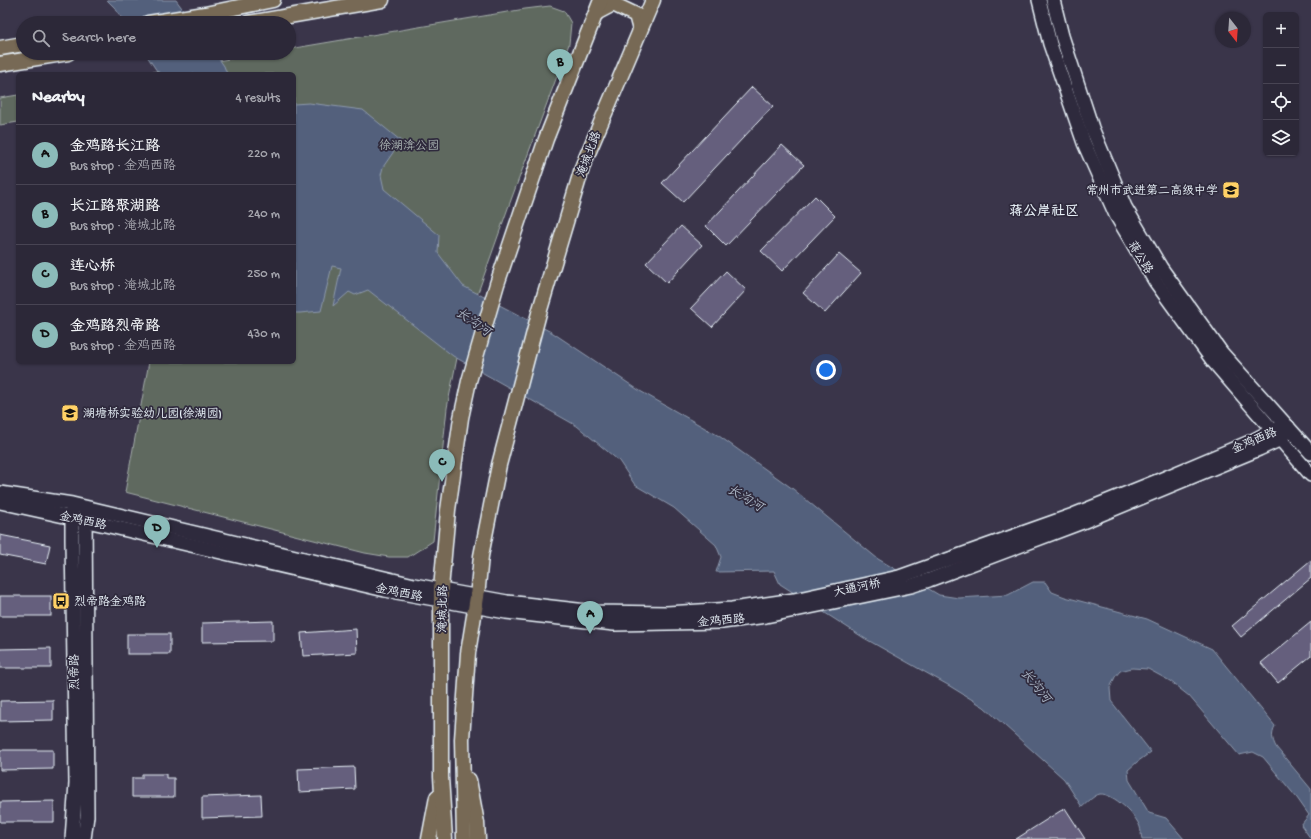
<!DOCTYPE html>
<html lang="en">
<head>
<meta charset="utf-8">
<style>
	body { margin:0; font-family:"Gochi Hand","LXGW WenKai TC",sans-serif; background:#383443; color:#f1f3f6 }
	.controls { position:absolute; right:12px; top:12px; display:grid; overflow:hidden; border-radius:6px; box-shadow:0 1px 3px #0004 }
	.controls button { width:36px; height:36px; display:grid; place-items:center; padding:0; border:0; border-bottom:1px solid #484453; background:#2c2838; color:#f1f3f6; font:20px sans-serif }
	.compass { position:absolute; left:1215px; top:12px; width:36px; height:36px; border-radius:50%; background:#2c2838; box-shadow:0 1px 3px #0004; rotate:163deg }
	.you { position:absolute; left:826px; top:370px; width:14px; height:14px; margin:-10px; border:3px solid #fff; border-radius:50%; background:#1a73e8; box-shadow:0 0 0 6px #1a73e833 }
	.badge { display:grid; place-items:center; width:26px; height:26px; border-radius:50%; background:#8bbbb9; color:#111; font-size:13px; font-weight:700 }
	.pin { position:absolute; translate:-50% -33px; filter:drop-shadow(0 1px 2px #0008) }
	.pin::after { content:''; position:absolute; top:21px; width:14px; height:12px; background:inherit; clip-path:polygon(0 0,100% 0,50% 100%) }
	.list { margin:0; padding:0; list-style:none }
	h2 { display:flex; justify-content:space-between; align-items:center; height:52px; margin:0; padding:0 16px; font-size:17px }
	h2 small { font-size:13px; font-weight:400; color:#a6a6ae }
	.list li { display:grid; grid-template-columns:26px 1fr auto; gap:12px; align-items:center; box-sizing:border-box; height:60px; padding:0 16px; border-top:1px solid #484453 }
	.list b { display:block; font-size:15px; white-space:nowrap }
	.list p { margin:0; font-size:13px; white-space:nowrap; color:#a6a6ae }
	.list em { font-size:13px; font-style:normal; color:#a6a6ae }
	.icon { flex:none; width:22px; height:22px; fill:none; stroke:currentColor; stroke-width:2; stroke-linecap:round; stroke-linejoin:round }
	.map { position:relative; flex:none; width:1311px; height:839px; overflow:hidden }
	.search { position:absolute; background:#2c2838; box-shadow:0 1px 3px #0004; left:16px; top:16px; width:280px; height:44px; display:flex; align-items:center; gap:10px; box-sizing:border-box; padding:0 14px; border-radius:22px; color:#a6a6ae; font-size:15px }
	.panel { position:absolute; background:#2c2838; box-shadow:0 1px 3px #0004; left:16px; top:72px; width:280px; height:292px; border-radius:6px }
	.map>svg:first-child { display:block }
</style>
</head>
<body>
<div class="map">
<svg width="1311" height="839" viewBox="0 0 1311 839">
	<rect width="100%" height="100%" fill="#3a354a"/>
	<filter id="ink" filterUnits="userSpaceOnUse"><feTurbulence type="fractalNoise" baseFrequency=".025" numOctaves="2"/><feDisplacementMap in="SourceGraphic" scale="8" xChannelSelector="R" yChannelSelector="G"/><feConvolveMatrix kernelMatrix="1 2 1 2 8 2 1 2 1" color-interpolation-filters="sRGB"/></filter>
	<g filter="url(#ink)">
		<g fill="#5f695e" stroke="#a4adab">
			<path d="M550 6 564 11 571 23 569 44 508 208 460 343 447 408 433 541 408 557H389L365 553 125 492 149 362H294V74H141L265 53H289V49L525 9Z"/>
			<path d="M18 95V122L0 125V98Z"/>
		</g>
		<g fill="#52607c" stroke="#8e9aae">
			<path d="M107 0H176L193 23H125L115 8Z"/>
			<path d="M145 53H215L224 66 227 74H162L157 71Z"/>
			<path d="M309 103 363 110 401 141 383 167 381 175 384 189 439 235 438 253 463 286 553 333 640 391 719 436 793 489 878 559 939 595 959 598 1008 595 1033 582H1045L1052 592 1065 597 1147 619 1212 649 1275 726C1271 734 1272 739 1276 747L1311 789V839L1301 825 1309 815 1297 798 1263 757 1253 752 1239 755 1189 696 1170 681 1148 669 1132 668 1120 671 1115 677 1110 688 1111 701 1151 752 1137 762 1128 770 1129 780 1149 813 1166 818 1184 839H1142C1141 835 1141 830 1140 827 1136 815 1113 793 1100 794 1094 795 1087 803 1082 807L1064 779 984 707 948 685 864 638 780 584 774 571 716 572 721 557 716 545 674 508 635 485 619 461 577 426 453 356 368 290 355 295 349 292 333 306 341 268 332 266 321 311 300 313H294V104Z"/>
		</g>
		<g fill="#655f7d" stroke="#e8f1f8">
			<path d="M752 87 773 106 683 202 662 183Z"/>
			<path d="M782 145 804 165 726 246 706 226Z"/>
			<path d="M815 196 835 216 782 271 761 251Z"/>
			<path d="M681 226 702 245 667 283 646 263Z"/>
			<path d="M839 254 861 273 825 313 803 293Z"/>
			<path d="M726 271 746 290 712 327 691 308Z"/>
			<path d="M0 535 50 545 46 564 0 555Z"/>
			<path d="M1311 560V578L1241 637 1232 626Z"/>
			<rect x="0" y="596" width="51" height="20"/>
			<path d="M273 621V641L202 642V623Z"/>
			<path d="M1311 622V656L1278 683 1261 663Z"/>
			<path d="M356 629 357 653 303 656 301 633Z"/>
			<rect x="127" y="634" width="43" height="20"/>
			<path d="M51 648V668H0V649Z"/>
			<path d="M53 700V720L0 721V701Z"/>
			<path d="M0 750H53V769L0 770Z"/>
			<path d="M354 767 355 789 299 792 298 769Z"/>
			<path d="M142 774H166V778H174V797H132V778H142Z"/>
			<path d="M261 795 262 816 202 818V797Z"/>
			<path d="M54 801V822H0V802Z"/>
			<path d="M1065 808 1085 839H1016Z"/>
		</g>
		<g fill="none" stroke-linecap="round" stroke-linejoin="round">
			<defs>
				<g id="secondary">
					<path d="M1039 0 1050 44 1084 143 1116 215 1155 281 1213 361 1311 475"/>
					<path d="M1053 0 1062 36 1092 128 1125 207 1161 268 1221 352 1311 453"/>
					<path d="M0 493 72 504 414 585 507 602 595 612 667 613 732 609 794 600 899 577 1073 515 1160 480 1252 441 1273 430 1288 427"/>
					<path d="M0 502 105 525 385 590 506 612 614 624 722 622 766 616 911 586 929 580 1080 523 1259 449 1281 439 1288 427"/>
					<path d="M72 510V540L76 783 72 839"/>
					<path d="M84 839 87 816 85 513"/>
				</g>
				<g id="primary">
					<path d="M596 13 613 4 636 15 640 30"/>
					<path d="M148 23 205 14 273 0"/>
					<path d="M248 23 382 0"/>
					<path d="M0 48 23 44"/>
					<path d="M0 64 68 53"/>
					<path d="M469 780 477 823 478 839"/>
					<path d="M429 839 437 797"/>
					<path d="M445 839 441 777V589L448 510 461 418 469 381 497 284 546 139 601 0"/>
					<path d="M464 839 462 739 468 653 477 597 481 556 499 465 539 313 583 165 653 0"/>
				</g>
			</defs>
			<use href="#secondary" stroke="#e8f1f8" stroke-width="16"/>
			<use href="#primary" stroke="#e8f1f8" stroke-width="17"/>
			<use href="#secondary" stroke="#2f2a3d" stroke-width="13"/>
			<use href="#primary" stroke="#776954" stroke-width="14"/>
		</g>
	</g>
	<defs>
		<symbol id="school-square" viewBox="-11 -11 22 22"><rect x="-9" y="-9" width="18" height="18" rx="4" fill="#ffd166" stroke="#2f2a3d"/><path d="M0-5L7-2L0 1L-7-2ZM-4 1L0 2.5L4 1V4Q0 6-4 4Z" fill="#111"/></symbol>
		<symbol id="bus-square" viewBox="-11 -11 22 22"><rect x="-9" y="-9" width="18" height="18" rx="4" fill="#ffd166" stroke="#2f2a3d"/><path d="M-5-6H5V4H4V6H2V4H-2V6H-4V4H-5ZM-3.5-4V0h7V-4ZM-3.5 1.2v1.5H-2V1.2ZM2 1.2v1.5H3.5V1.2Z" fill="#111"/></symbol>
	</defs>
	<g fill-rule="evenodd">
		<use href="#school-square" x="1221" y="180" width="20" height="20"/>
		<use href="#school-square" x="60" y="403" width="20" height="20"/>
		<use href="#bus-square" x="51" y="591" width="20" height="20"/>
	</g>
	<g text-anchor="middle" stroke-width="3.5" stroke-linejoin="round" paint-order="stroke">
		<g font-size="12" fill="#aab4b3" stroke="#2f2a3d">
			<text x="409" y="149">徐湖渰公园</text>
		</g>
		<g font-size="12" fill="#e8f1f8" stroke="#2f2a3d">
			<text transform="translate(588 154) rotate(-69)" y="4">淹城北路</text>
			<text transform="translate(1141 257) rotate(59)" y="4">蒋公路</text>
			<text transform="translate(1254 440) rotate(-23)" y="4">金鸡西路</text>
			<text transform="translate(83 520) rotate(12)" y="4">金鸡西路</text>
			<text transform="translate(857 587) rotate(-12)" y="4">大通河桥</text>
			<text transform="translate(399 592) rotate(11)" y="4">金鸡西路</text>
			<text transform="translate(442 609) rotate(-89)" y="4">淹城北路</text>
			<text transform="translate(721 620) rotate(-5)" y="4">金鸡西路</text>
			<text transform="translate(74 672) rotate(-91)" y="4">烈帝路</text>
		</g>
		<g font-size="12" fill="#e8f1f8" stroke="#2f2a3d" text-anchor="start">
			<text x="1218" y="194" text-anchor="end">常州市武进第二高级中学</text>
			<text x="83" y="417">湖塘桥实验幼儿园(徐湖园)</text>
			<text x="74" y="605">烈帝路金鸡路</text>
		</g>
		<g font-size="13" font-style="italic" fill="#acb7c6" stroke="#2f2a3d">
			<text transform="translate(474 321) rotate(35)" y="5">长沟河</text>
			<text transform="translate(746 497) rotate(31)" y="5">长沟河</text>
			<text transform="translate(1037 685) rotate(51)" y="5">长沟河</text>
		</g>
		<g font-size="14" font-weight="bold" fill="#e8f1f8" stroke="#2f2a3d">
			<text x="1044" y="215">蒋公岸社区</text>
		</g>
	</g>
</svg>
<div class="controls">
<button>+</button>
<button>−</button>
<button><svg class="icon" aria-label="locate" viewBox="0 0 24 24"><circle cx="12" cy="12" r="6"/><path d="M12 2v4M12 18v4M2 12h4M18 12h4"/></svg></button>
<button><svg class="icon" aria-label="layers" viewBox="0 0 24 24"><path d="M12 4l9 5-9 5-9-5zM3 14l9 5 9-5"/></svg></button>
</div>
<svg class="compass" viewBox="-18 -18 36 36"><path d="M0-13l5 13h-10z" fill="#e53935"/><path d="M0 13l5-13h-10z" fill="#a6a6ae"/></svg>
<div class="you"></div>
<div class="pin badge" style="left:590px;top:634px">A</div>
<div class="pin badge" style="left:560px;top:82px">B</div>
<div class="pin badge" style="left:442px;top:482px">C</div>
<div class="pin badge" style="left:157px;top:548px">D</div>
<div class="search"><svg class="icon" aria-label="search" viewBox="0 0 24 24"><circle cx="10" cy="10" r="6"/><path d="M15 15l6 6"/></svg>Search here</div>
<section class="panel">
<h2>Nearby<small>4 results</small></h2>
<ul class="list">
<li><span class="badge">A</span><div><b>金鸡路长江路</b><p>Bus stop · 金鸡西路</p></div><em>220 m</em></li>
<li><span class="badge">B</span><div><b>长江路聚湖路</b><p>Bus stop · 淹城北路</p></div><em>240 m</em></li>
<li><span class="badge">C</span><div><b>连心桥</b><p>Bus stop · 淹城北路</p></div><em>250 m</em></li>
<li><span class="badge">D</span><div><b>金鸡路烈帝路</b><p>Bus stop · 金鸡西路</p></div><em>430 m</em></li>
</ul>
</section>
</div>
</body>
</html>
